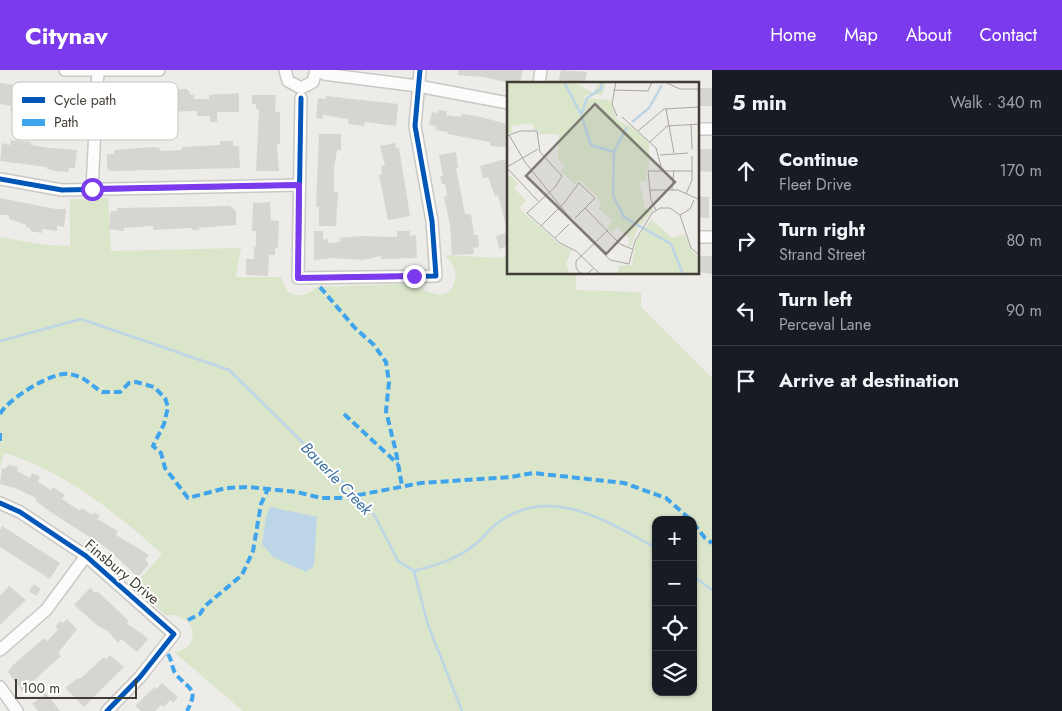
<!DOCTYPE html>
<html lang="en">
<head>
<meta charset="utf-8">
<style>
	body { margin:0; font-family:Jost,sans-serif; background:#242831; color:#f1f3f6 }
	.controls { position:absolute; right:15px; bottom:15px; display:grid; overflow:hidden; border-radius:10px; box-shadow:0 1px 4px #0004 }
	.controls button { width:45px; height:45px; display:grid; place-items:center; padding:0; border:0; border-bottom:1px solid #363941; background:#171b24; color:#f1f3f6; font:25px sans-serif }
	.scale { position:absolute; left:15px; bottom:12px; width:122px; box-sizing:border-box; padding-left:5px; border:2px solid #423d35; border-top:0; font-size:14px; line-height:18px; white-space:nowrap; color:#423d35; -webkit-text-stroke:4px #fff; paint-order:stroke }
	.stop { position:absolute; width:15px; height:15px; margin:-11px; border:4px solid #7c3aed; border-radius:50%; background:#fff }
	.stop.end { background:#7c3aed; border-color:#fff; box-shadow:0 1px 5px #0008 }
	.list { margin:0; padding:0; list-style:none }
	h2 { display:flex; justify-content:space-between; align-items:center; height:65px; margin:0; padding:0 20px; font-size:21px }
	h2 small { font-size:16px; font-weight:400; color:#9ea1a6 }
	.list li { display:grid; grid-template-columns:32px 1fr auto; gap:15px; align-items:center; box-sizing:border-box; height:70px; padding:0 20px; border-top:1px solid #363941 }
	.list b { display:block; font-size:19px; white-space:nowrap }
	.list p { margin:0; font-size:16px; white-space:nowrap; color:#9ea1a6 }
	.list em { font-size:16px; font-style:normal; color:#9ea1a6 }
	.icon { flex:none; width:28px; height:28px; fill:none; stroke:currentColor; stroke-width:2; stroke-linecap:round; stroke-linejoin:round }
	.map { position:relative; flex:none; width:712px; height:641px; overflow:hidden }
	header { display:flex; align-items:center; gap:30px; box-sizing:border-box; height:70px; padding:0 25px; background:#7c3aed; color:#fff }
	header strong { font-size:24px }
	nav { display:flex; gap:28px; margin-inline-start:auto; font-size:18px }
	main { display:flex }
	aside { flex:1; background:#171b24 }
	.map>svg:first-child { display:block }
</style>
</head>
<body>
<header>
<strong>Citynav</strong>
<nav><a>Home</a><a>Map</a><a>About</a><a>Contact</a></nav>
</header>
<main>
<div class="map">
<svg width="712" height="641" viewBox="0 0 712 641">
	<rect width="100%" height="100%" fill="#edece8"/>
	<path fill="#dae5ca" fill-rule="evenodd" d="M108 128 111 181 241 178 236 207H281L287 221C299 229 307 225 317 217L406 214C421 214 448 241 455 209 458 198 451 192 444 185L501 188 508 185V204H576V220L641 222V237L712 308V641H243L174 582C203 578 197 543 166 545L133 516 162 484C118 444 61 399 4 383L0 397V167L45 175 70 176V129ZM656 450H693V622H656Z"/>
	<path fill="#bcd5e7" d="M270 437 317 447 314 496 306 502 273 487 262 474 266 447Z"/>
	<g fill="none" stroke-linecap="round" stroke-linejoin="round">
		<g stroke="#bcd5e7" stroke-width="2.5">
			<path d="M0 271 81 249 229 300 357 426 375 446 398 491 414 501C437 495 459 488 477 473 484 467 489 459 496 454 549 413 607 451 656 478"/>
			<path d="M414 501 428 555 462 641"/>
			<path d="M693 506 712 520"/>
		</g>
	</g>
	<g fill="#d7d5d1">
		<path d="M458 0H523L520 13 513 11V14L484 7 458 5Z"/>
		<path d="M561 0 587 2 585 14H558Z"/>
		<path d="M0 13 79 24 80 44 56 43 49 44 48 47H42V43L35 42V40L17 37V42L10 41 11 36 0 34Z"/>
		<rect x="698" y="18" width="14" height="18"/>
		<path d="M187 19 191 25H194V29H209V25L239 23V42H217V52H210V46H197V41L158 42V39H152V20Z"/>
		<path d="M252 25H276L275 42H280V74H277L279 101H256L259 39H256V34H252Z"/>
		<path d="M326 26 398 34 396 56 365 52 364 56 348 54 349 49 323 45V49L316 48 318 28 326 29Z"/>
		<path d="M439 40 447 41 446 45 461 47 462 44 476 46 508 54V77L490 76V72L448 64V62L435 60 436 56 429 55 432 42 438 43Z"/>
		<path d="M319 64H341V80H337L334 98V122H338L336 156H319V137H316Z"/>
		<path d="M11 70 31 72V75L50 78 77 80 75 98H69L68 102 55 101 47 99V97L0 91 2 73 10 75Z"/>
		<path d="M220 71H233V76H239L240 98 112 101 108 100 107 97V84H114V80L152 77 160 78V81L182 80V77L220 75Z"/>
		<path d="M395 73 396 78H399L410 146 388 150 379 105 382 104 381 96H385L380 76Z"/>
		<path d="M698 79H712V102L698 101Z"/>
		<path d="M456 82 458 98H456L465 144H471L474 165H478L479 177 473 178 474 184 452 185 450 155 444 127 447 126 445 114H442L440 106H443L439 85Z"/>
		<path d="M505 89 508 100V156H506L498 125 495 126 488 107 483 108 480 96Z"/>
		<path d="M698 126 709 127V148H700L698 144Z"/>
		<path d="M0 128 56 139H66L64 157 57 156V161L42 159V163L30 161 31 158 26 157 27 155 9 149V145H0Z"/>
		<path d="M270 132 271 150 279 151 278 178H275V185H269L268 206 246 205V189H254V177H256V161H252L253 133Z"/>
		<path d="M230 136 236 141V155L199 158V160H192V158L153 160V156L124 158V161L109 159 110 145 111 141H117V138Z"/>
		<path d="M314 161H323V170L328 169V173L340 172V168L360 166 397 167V161H410V166L416 165 417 188 381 189V186L363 190 334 188 314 190Z"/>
		<path d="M508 162V176L499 179 496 166Z"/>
		<path d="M698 186H712V204L698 202Z"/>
		<path d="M8 395 18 397 17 401 30 408 32 403 40 407 38 412 51 420 53 417 65 425 62 429 80 441 82 438 92 445 94 442 100 446 97 449 118 461 116 465 149 485 145 490 149 494 138 507 108 479 49 441 35 430 36 428 15 418 0 414 2 398 6 399Z"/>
		<path d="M2 456 60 493 50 509 0 477V460Z"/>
		<path d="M34 514 41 519 36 526 29 521Z"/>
		<path d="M9 516 26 530 0 555V526Z"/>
		<path d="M90 518 95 523 97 521 129 551 126 553 145 566 148 569 137 582 121 569 118 573 108 561 98 556 74 535Z"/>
		<path d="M67 549 77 559 58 583 61 586 22 621 8 602 12 596 44 568 47 571 58 560 55 557 60 551 63 553Z"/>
		<path d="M110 585 124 597 84 637 65 618 78 608 80 609 104 587 106 589Z"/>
		<path d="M162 613 178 627 173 633 170 630 164 637 161 635 155 641H141L135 636 155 617 157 619Z"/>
		<path d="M46 623 60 641H38L32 634Z"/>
	</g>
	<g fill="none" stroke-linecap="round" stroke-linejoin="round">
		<defs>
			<g id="minor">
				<path d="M65 0H159"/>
				<path d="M285 0 288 11 301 18 313 12 316 0"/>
				<path d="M324 4 418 16 508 33"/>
				<path d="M539 14 541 0"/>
				<path d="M301 28 298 208 436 206 432 151 415 56 420 0"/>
				<path d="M698 59H712"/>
				<path d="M0 109 62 120 299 115"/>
				<path d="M92 119 98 0"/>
				<path d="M698 167H712"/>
				<path d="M0 433 20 442 86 486 174 564 140 607 107 641"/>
				<path d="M0 580 46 540 86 486"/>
				<path d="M0 617 17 641"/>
			</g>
		</defs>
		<use href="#minor" stroke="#c9c8c4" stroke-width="14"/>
		<use href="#minor" stroke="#fcfcfc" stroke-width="11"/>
		<g stroke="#3fa4eb" stroke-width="4" stroke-dasharray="8 4" stroke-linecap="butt">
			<path d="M320 217 355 258 374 275 386 292 389 312 386 341 396 382 402 416"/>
			<path d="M0 344C7 330 52 301 69 304 86 307 89 314 102 322H120L129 313 136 312 154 317 165 328 168 337 164 354 153 376 161 383 165 398 188 428 226 418 248 417 297 422 321 428H343L421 413 511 407 533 403 624 413 666 428 691 450"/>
			<path d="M344 344 398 394"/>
			<path d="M0 363V371"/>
			<path d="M693 453 705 468 712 473"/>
			<path d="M188 550 200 544 205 536 242 505 253 481 261 434 268 419"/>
			<path d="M168 584C172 590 172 598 175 603 188 620 200 617 187 641"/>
		</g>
		<defs>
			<g id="cycleway">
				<path d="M301 28 298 208 436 206 432 151 415 56 420 0"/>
				<path d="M0 109 62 120 299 115"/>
				<path d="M0 433 20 442 86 486 174 564 140 607 107 641"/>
			</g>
		</defs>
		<use href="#cycleway" stroke="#fff" stroke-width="8"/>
		<use href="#cycleway" stroke="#0057b8" stroke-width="5"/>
	</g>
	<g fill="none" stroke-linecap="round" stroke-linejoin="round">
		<path stroke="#7c3aed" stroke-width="6" d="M92 119 299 115 298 208 414 206"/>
	</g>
	<g text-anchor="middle" stroke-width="4" stroke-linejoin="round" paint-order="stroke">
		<g font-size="15" fill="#423d35" stroke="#fff">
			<text transform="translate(122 502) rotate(40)" y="5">Finsbury Drive</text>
		</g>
		<g font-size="16" font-style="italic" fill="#3c73a1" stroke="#fff">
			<text transform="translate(337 408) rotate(46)" y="6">Bauerle Creek</text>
		</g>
	</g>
	<g transform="translate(507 12)">
		<rect width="192" height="192" fill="#edece8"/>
		<path d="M0 0H66L86 11 93 0H99L95 13 80 12 76 16 103 18 110 38 123 44 142 60V87L138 89 140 99 133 100V103L138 125 140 128 145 125 147 127 131 146 124 164H121L123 157 110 145 105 150 100 146 106 139 91 126 94 123 90 114 74 99 69 103 53 89 58 84 51 77 52 52H31L33 48H27L26 41 4 44 6 50 0 52ZM3 93 11 101 7 106 19 119 12 126 52 162 65 168 59 181 62 192H0V95ZM144 137 165 156 178 152 184 168 192 176V192H110L112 184 125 183 129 159Z" fill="#dae5ca"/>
		<path fill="none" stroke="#bcd5e7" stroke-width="2.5" d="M57 0 74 32 84 63 107 70 106 113 117 135 164 162 176 192M75 31 80 16 94 7 95 0M125 40 142 26 155 3M107 70 120 45"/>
		<path fill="none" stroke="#a9a6a0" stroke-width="1" d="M109 0 105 22 110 34M158 0 173 7H193M106 8 141 9 145 0M159 27 167 71M115 35 149 66 155 88M184 42 185 67M131 49 157 27 193 25M2 53 18 80 63 136M0 54 13 49H30L33 70 55 94 48 105 20 131 53 161 69 169 93 192M143 60 160 44 193 42M153 73 181 71M0 85 31 67M0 86 31 119M165 107 167 88M142 108H171L193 118M179 112 185 98V74M78 126 113 162 125 167M149 128 144 118 141 89H185M173 133 183 127 187 118M68 142 103 178 122 182 128 159 145 131 153 126H163L173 133 184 166 193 174M34 144 57 121 72 101 88 116 68 136M48 156 62 142M86 187 80 192 73 191 69 186V179L101 148"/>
		<path fill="#7e7a74" fill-opacity="0.15" stroke="#7e7a74" stroke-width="2.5" d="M88 22 168 100 99 172 19 94Z"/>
		<rect width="192" height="192" fill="none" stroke="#423d35" stroke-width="2.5"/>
	</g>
	<rect x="12" y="12" width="166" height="58" rx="8" fill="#fff" stroke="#c6c5c2" stroke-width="1"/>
	<rect x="22" y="27" width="23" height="6" fill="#0057b8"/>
	<rect x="22" y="49" width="23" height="7" fill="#3fa4eb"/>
	<g font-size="14" fill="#423d35">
		<text x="54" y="35">Cycle path</text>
		<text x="54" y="57">Path</text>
	</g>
</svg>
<div class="controls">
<button>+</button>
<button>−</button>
<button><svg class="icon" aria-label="locate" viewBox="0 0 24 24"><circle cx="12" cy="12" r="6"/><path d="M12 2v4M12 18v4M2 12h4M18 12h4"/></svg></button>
<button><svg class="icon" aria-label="layers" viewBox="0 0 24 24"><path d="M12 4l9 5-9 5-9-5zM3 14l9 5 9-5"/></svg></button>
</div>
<div class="scale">100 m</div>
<div class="stop" style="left:92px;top:119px"></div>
<div class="stop end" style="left:414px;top:206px"></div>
</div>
<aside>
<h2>5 min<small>Walk · 340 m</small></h2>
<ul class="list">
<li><svg class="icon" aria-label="ahead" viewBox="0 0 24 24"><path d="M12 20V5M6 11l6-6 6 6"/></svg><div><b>Continue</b><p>Fleet Drive</p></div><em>170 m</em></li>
<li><svg class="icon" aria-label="right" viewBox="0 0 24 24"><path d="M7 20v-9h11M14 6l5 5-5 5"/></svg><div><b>Turn right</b><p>Strand Street</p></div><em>80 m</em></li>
<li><svg class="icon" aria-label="left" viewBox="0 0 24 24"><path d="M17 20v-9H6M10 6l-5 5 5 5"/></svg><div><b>Turn left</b><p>Perceval Lane</p></div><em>90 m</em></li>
<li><svg class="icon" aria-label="arrive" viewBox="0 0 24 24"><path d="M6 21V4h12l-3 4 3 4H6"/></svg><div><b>Arrive at destination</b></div></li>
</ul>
</aside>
</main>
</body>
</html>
